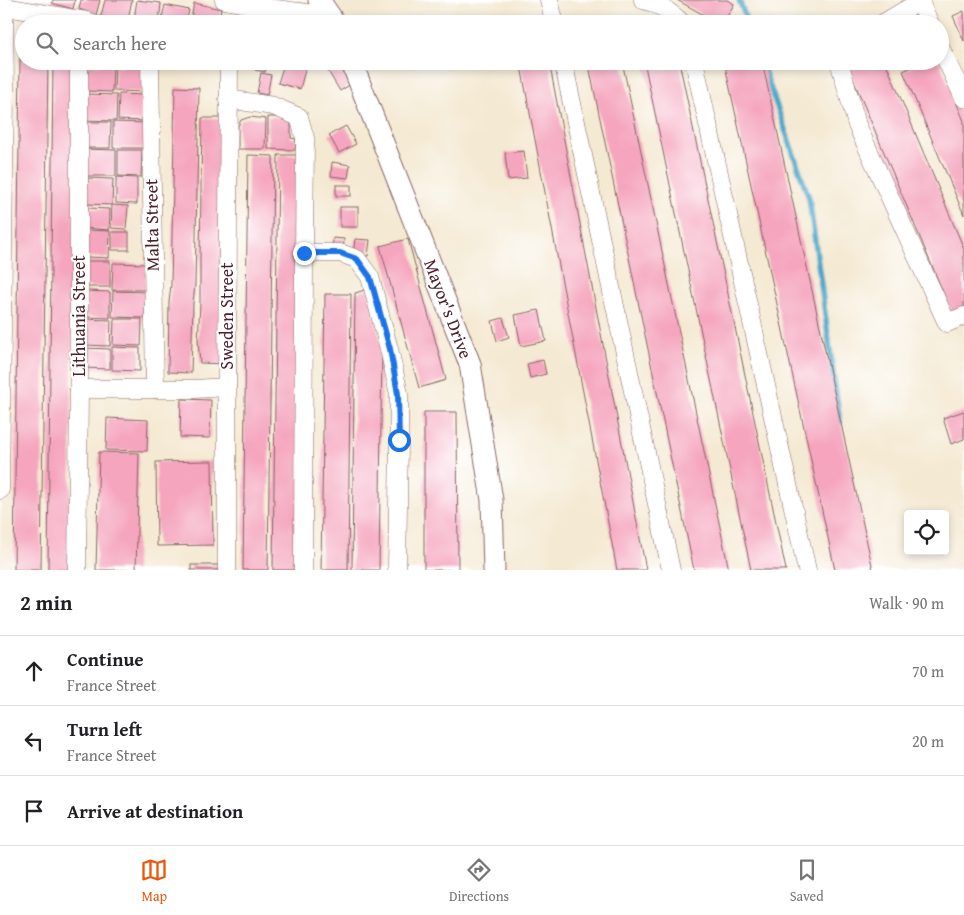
<!DOCTYPE html>
<html lang="en">
<head>
<meta charset="utf-8">
<style>
	body { margin:0; font-family:"Gentium Book Plus",serif; background:#f6f6f6; color:#202124 }
	.controls { position:absolute; right:15px; bottom:15px; display:grid; overflow:hidden; border-radius:5px; box-shadow:0 2px 8px #0003 }
	.controls button { width:45px; height:45px; display:grid; place-items:center; padding:0; border:0; border-bottom:1px solid #e0e0e0; background:#fff; color:#202124; font:25px sans-serif }
	.stop { position:absolute; width:15px; height:15px; margin:-11px; border:4px solid #1a73e8; border-radius:50%; background:#fff }
	.stop.end { background:#1a73e8; border-color:#fff; box-shadow:0 1px 5px #0008 }
	.list { margin:0; padding:0; list-style:none }
	h2 { display:flex; justify-content:space-between; align-items:center; height:65px; margin:0; padding:0 20px; font-size:21px }
	h2 small { font-size:16px; font-weight:400; color:#757577 }
	.list li { display:grid; grid-template-columns:32px 1fr auto; gap:15px; align-items:center; box-sizing:border-box; height:70px; padding:0 20px; border-top:1px solid #e0e0e0 }
	.list b { display:block; font-size:19px; white-space:nowrap }
	.list p { margin:0; font-size:16px; white-space:nowrap; color:#757577 }
	.list em { font-size:16px; font-style:normal; color:#757577 }
	.icon { flex:none; width:28px; height:28px; fill:none; stroke:currentColor; stroke-width:2; stroke-linecap:round; stroke-linejoin:round }
	.map { position:relative; flex:none; width:964px; height:570px; overflow:hidden }
	.search { position:absolute; background:#fff; box-shadow:0 2px 8px #0003; left:15px; right:15px; top:15px; height:55px; display:flex; align-items:center; gap:12px; box-sizing:border-box; padding:0 18px; border-radius:28px; color:#757577; font-size:19px }
	.sheet { height:275px; background:#fff }
	nav { display:flex; justify-content:space-around; align-items:center; box-sizing:border-box; height:70px; border-top:1px solid #e0e0e0; background:#fff; font-size:14px; color:#757577 }
	nav a { display:grid; justify-items:center; gap:2px }
	nav .on { color:#ea580c }
	.map>svg:first-child { display:block }
</style>
</head>
<body>
<div class="map">
<svg width="964" height="570" viewBox="0 0 964 570">
	<rect width="100%" height="100%" fill="#fff"/>
	<filter id="ink" filterUnits="userSpaceOnUse"><feTurbulence type="fractalNoise" baseFrequency=".02" numOctaves="2"/><feDisplacementMap in="SourceGraphic" scale="10" xChannelSelector="R" yChannelSelector="G"/><feConvolveMatrix kernelMatrix="1 2 1 2 8 2 1 2 1" color-interpolation-filters="sRGB"/></filter>
	<filter id="wash" filterUnits="userSpaceOnUse"><feTurbulence type="fractalNoise" baseFrequency=".0096" numOctaves="4" result="noise"/><feDisplacementMap in="SourceGraphic" scale="20" xChannelSelector="R" yChannelSelector="G"/><feGaussianBlur stdDeviation="1.12" result="paint"/><feColorMatrix in="noise" values="0 0 0 0 0 0 0 0 0 0 0 0 0 0 0 0 0 1.4 0 .05"/><feComposite in="paint" operator="in"/></filter>
	<g filter="url(#wash)">
		<rect width="100%" height="100%" fill="#f4e9d2"/>
		<g fill="none" stroke-linecap="round" stroke-linejoin="round">
			<g stroke="#4aa6c8" stroke-width="5.5">
				<path d="M739 0 748 24"/>
				<path d="M761 61 809 198 840 422"/>
			</g>
		</g>
		<g id="blocks">
			<g fill="#f5a5be">
				<path d="M53 0H75L73 9 52 3Z"/>
				<path d="M81 0H100L96 15 79 9Z"/>
				<path d="M105 0H132L127 24H118L100 20Z"/>
				<path d="M137 0 161 3 159 23 134 19Z"/>
				<path d="M677 0H727L734 4 723 24H720Z"/>
				<path d="M194 3 221 9 218 24H190Z"/>
				<path d="M165 5 189 10 186 24H169L161 22Z"/>
				<path d="M964 11V41L953 16Z"/>
				<path d="M20 57H24V61H48L41 570H14Z"/>
				<path d="M53 61H75L70 570H48Z"/>
				<path d="M101 61H146L147 65 101 63Z"/>
				<path d="M257 61H267L265 72 255 70Z"/>
				<path d="M285 61H289L306 66 300 89 278 83Z"/>
				<path d="M520 61H549L646 570H617Z"/>
				<path d="M588 61H622L729 570H694Z"/>
				<path d="M644 61H679L786 570H751Z"/>
				<path d="M724 61H762L873 570H835Z"/>
				<path d="M863 61H885L964 249V314L954 318 848 67Z"/>
				<path d="M925 61H939L964 121V215L903 71Z"/>
				<path d="M339 64 351 84 340 91 328 71Z"/>
				<path d="M88 65H113L112 92 87 91Z"/>
				<path d="M115 66H147V92L114 91Z"/>
				<path d="M261 73 271 75 267 95 257 93Z"/>
				<path d="M175 87 199 88 195 285 193 303 191 373 168 372 169 302 171 285Z"/>
				<path d="M84 94 117 95 116 121 83 120Z"/>
				<path d="M119 94 146 95 145 121 118 120Z"/>
				<path d="M250 117 266 119 265 149H238V126L241 120Z"/>
				<path d="M268 117H282L291 121V138L296 139 295 150 268 149Z"/>
				<path d="M202 118H226L224 364 200 363 198 341 200 303V259Z"/>
				<path d="M85 122H111L110 148H84Z"/>
				<path d="M113 122 146 123 145 148H113Z"/>
				<path d="M346 126 356 144 339 153 329 135Z"/>
				<path d="M84 149 116 150V176H83Z"/>
				<path d="M118 150H142L141 177 118 176Z"/>
				<path d="M524 151 527 178 508 180 505 153Z"/>
				<path d="M248 155 273 156 268 570H243Z"/>
				<path d="M278 155H304L299 570H273Z"/>
				<path d="M332 162 350 165 348 178 331 176Z"/>
				<path d="M116 177 137 178V204L116 203Z"/>
				<path d="M88 178 113 179 112 205 87 204Z"/>
				<rect x="336" y="185" width="15" height="11"/>
				<path d="M112 205 128 206 126 229 111 228Z"/>
				<rect x="340" y="207" width="18" height="20"/>
				<path d="M87 208 110 209 109 230 85 228Z"/>
				<path d="M87 230 110 231 109 258 87 257Z"/>
				<rect x="112" y="232" width="17" height="18"/>
				<path d="M333 238 344 239 343 253 332 252Z"/>
				<path d="M355 239 370 240 368 256 353 255Z"/>
				<path d="M408 239 446 380 419 388 380 246Z"/>
				<rect x="83" y="261" width="27" height="26"/>
				<path d="M113 263 146 264 145 290H112Z"/>
				<path d="M368 289 382 348 379 570H352L355 293Z"/>
				<path d="M87 291 110 292V318L86 317Z"/>
				<path d="M113 291 145 292V318L112 317Z"/>
				<path d="M325 294H351L348 570H321Z"/>
				<path d="M539 310 546 341 521 346 515 315Z"/>
				<path d="M503 318 509 337 497 341 492 321Z"/>
				<path d="M83 319 111 320 110 346 83 345Z"/>
				<path d="M114 319H142L141 346 113 345Z"/>
				<path d="M112 347 140 348V371L112 370Z"/>
				<path d="M83 348 110 349V369L82 368Z"/>
				<path d="M543 360 546 374 530 378 527 364Z"/>
				<path d="M181 399 211 400 210 438 180 437Z"/>
				<path d="M964 411V439L951 444 943 418Z"/>
				<path d="M424 412H457L458 570H424Z"/>
				<path d="M107 418 148 420 147 451 106 450Z"/>
				<path d="M99 452 139 453 136 570H96Z"/>
				<path d="M212 461 213 545 157 546 156 462Z"/>
				<rect x="191" y="565" width="29" height="5"/>
			</g>
		</g>
	</g>
	<g filter="url(#ink)">
		<use href="#blocks" fill-opacity="0" stroke="#866665" stroke-width="1"/>
		<g fill="none" stroke-linecap="round" stroke-linejoin="round">
			<defs>
				<g id="minor">
					<path d="M224 0 268 8 330 16"/>
					<path d="M549 0 555 24"/>
					<path d="M643 0C658 3 672 13 683 24"/>
					<path d="M919 0 930 24"/>
					<path d="M0 6 82 20 96 24"/>
					<path d="M882 24 922 0"/>
					<path d="M940 47 964 98"/>
					<path d="M150 61 155 389"/>
					<path d="M563 61 671 570"/>
					<path d="M694 61 807 570"/>
					<path d="M844 61 841 68 857 125 947 323 964 316"/>
					<path d="M228 99 273 106 299 117 305 138 304 253 303 570"/>
					<path d="M304 253H340L357 259 370 277 389 349 399 394V440L397 570"/>
					<path d="M79 389H194L227 387"/>
					<path d="M0 490 5 90 4 7"/>
					<path d="M77 570 79 389V61"/>
					<path d="M227 570V387L229 61"/>
				</g>
				<g id="tertiary">
					<path d="M319 0 330 16 334 24"/>
					<path d="M351 61 470 364 492 500 494 570"/>
				</g>
			</defs>
			<use href="#minor" stroke="#866665" stroke-width="19"/>
			<use href="#tertiary" stroke="#866665" stroke-width="23"/>
			<use href="#minor" stroke="#fff" stroke-width="18"/>
			<use href="#tertiary" stroke="#fff" stroke-width="21"/>
		</g>
	</g>
	<g fill="none" stroke-linecap="round" stroke-linejoin="round" filter="url(#ink)">
		<path stroke="#1a73e8" stroke-width="6" d="M304 253H340L357 259 370 277 390 349 398 394 399 440"/>
	</g>
	<g text-anchor="middle" stroke-width="4" stroke-linejoin="round" paint-order="stroke">
		<g font-size="18" fill="#4a1f2b" stroke="#fff">
			<text transform="translate(152 225) rotate(-91)" y="6">Malta Street</text>
			<text transform="translate(448 309) rotate(69)" y="6">Mayor's Drive</text>
			<text transform="translate(79 316) rotate(-90)" y="6">Lithuania Street</text>
			<text transform="translate(227 316) rotate(-90)" y="6">Sweden Street</text>
		</g>
	</g>
</svg>
<div class="controls">
<button><svg class="icon" aria-label="locate" viewBox="0 0 24 24"><circle cx="12" cy="12" r="6"/><path d="M12 2v4M12 18v4M2 12h4M18 12h4"/></svg></button>
</div>
<div class="stop" style="left:399px;top:440px"></div>
<div class="stop end" style="left:304px;top:253px"></div>
<div class="search"><svg class="icon" aria-label="search" viewBox="0 0 24 24"><circle cx="10" cy="10" r="6"/><path d="M15 15l6 6"/></svg>Search here</div>
</div>
<section class="sheet">
<h2>2 min<small>Walk · 90 m</small></h2>
<ul class="list">
<li><svg class="icon" aria-label="ahead" viewBox="0 0 24 24"><path d="M12 20V5M6 11l6-6 6 6"/></svg><div><b>Continue</b><p>France Street</p></div><em>70 m</em></li>
<li><svg class="icon" aria-label="left" viewBox="0 0 24 24"><path d="M17 20v-9H6M10 6l-5 5 5 5"/></svg><div><b>Turn left</b><p>France Street</p></div><em>20 m</em></li>
<li><svg class="icon" aria-label="arrive" viewBox="0 0 24 24"><path d="M6 21V4h12l-3 4 3 4H6"/></svg><div><b>Arrive at destination</b></div></li>
</ul>
</section>
<nav>
<a class="on"><svg class="icon" aria-label="map" viewBox="0 0 24 24"><path d="M3 6l6-2 6 2 6-2v14l-6 2-6-2-6 2zM9 4v14M15 6v14"/></svg>Map</a>
<a><svg class="icon" aria-label="directions" viewBox="0 0 24 24"><path d="M12 3l9 9-9 9-9-9zM9 14v-3h6M13 9l2 2-2 2"/></svg>Directions</a>
<a><svg class="icon" aria-label="saved" viewBox="0 0 24 24"><path d="M7 4h10v16l-5-4-5 4z"/></svg>Saved</a>
</nav>
</body>
</html>
